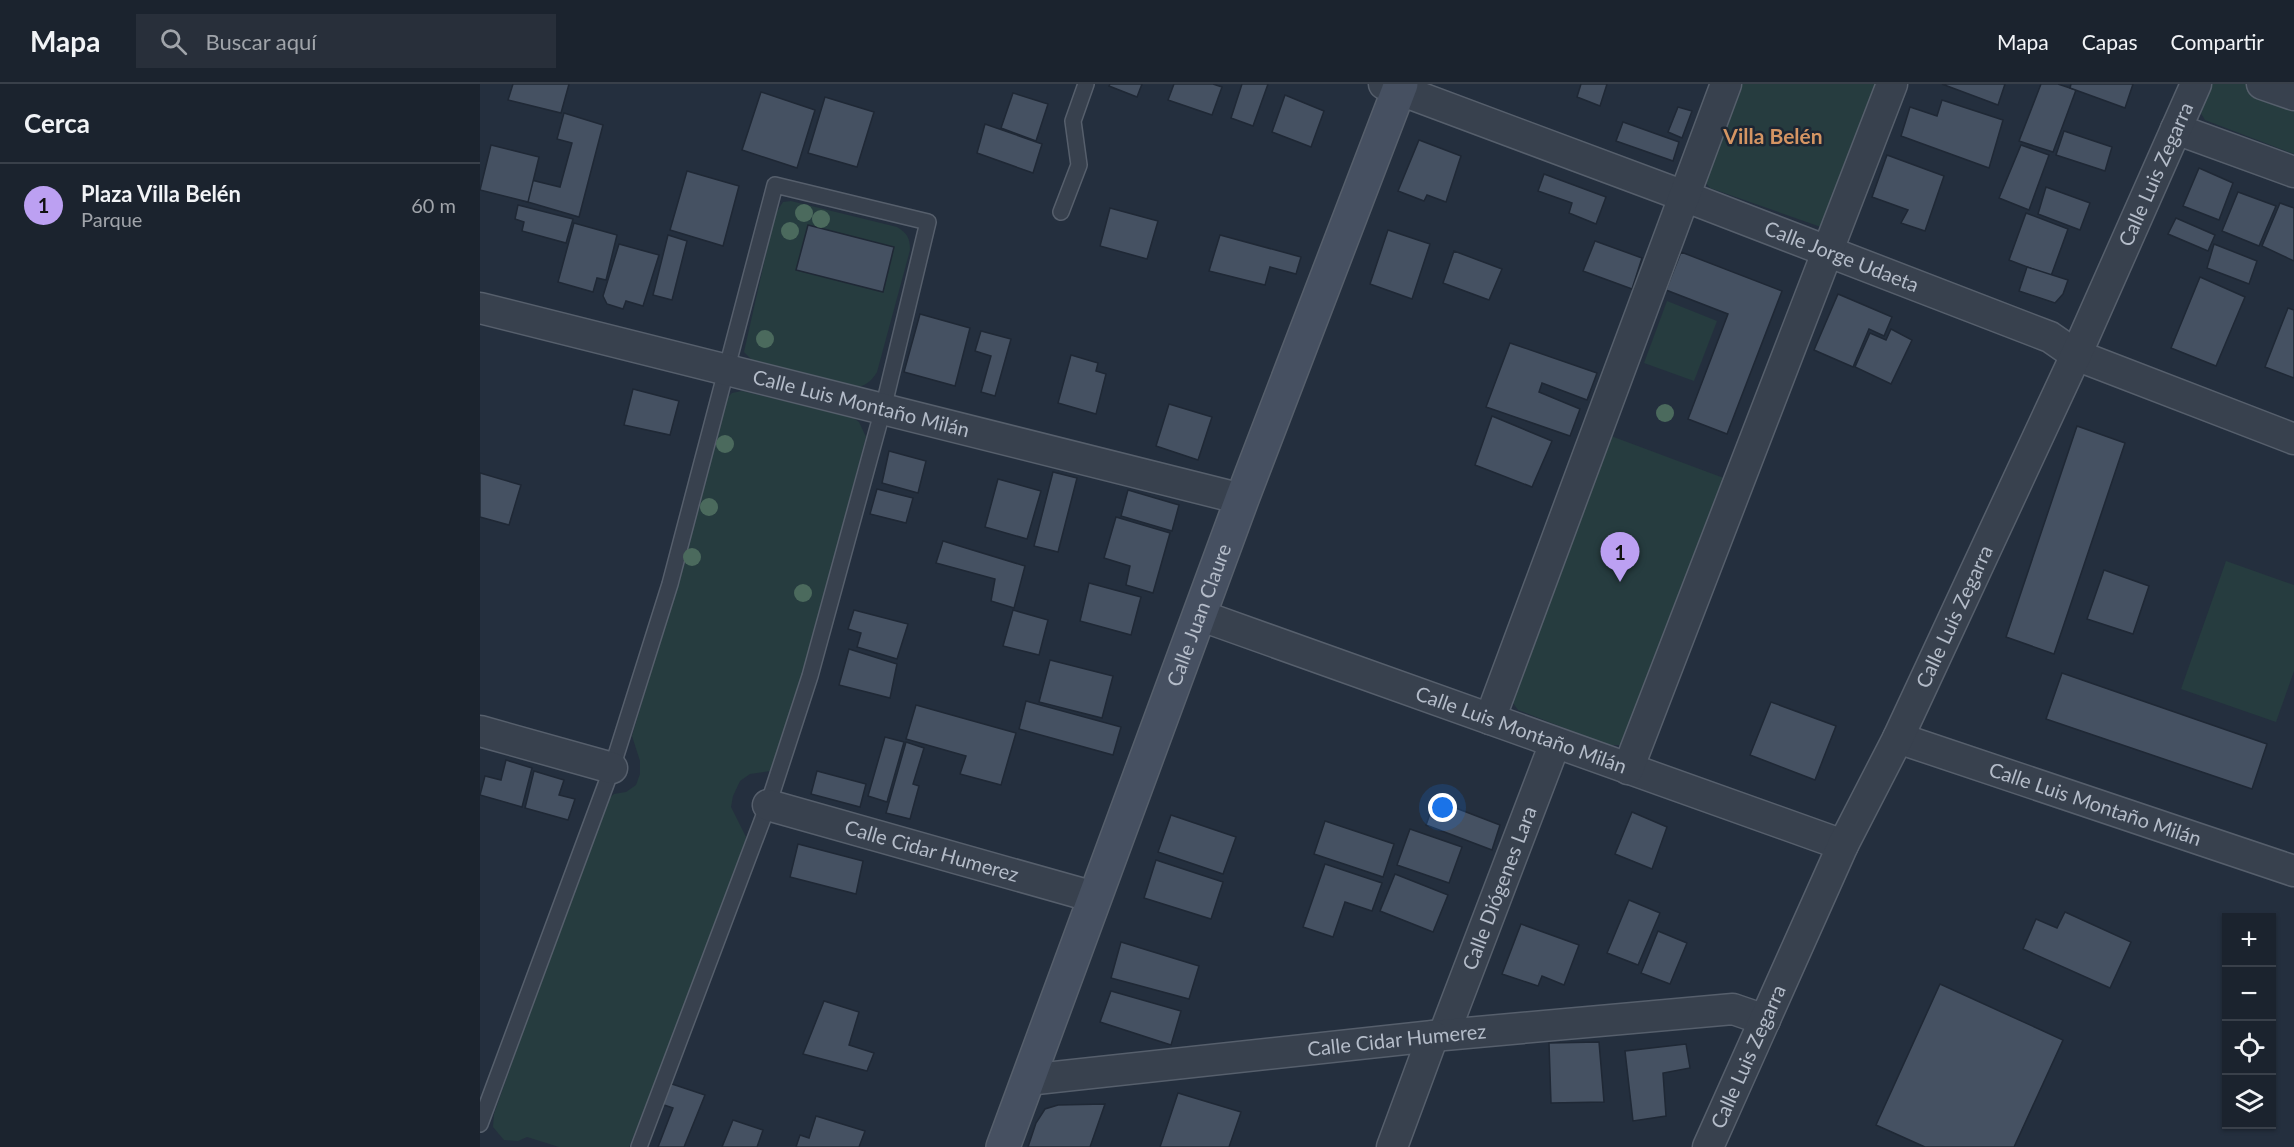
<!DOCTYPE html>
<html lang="es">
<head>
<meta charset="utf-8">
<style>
	body { margin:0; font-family:Lato,sans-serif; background:#282f3a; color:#f1f3f6 }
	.controls { position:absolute; right:18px; bottom:18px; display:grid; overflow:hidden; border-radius:0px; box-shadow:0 2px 4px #0004 }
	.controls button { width:54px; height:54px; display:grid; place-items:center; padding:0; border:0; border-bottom:2px solid #39404a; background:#1b232e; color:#f1f3f6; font:30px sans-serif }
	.you { position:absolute; left:963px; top:724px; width:21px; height:21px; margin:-15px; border:4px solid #fff; border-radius:50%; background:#1a73e8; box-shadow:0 0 0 9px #1a73e833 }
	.badge { display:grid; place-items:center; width:39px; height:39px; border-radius:50%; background:#bca0f2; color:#111; font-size:20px; font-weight:700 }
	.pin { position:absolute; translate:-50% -50px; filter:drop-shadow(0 2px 3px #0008) }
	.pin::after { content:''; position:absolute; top:32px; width:21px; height:18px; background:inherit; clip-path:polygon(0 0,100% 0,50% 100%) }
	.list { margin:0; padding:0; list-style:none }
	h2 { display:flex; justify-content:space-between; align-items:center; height:78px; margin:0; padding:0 24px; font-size:26px }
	h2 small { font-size:20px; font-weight:400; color:#a0a4aa }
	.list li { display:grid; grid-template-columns:39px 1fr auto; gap:18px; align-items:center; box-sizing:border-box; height:84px; padding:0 24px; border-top:2px solid #39404a }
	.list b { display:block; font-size:22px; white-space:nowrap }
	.list p { margin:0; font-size:20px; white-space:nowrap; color:#a0a4aa }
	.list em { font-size:20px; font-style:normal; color:#a0a4aa }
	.icon { flex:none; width:33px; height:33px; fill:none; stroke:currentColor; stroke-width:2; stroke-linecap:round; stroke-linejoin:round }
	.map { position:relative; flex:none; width:1814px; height:1063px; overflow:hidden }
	header { display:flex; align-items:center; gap:36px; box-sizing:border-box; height:84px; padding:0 30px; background:#1b232e; border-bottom:2px solid #39404a }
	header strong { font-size:28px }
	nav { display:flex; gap:33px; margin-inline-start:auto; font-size:21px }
	.search { width:420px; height:54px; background:#282f3a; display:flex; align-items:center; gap:15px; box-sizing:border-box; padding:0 21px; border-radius:0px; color:#a0a4aa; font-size:22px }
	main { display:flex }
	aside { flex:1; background:#1b232e }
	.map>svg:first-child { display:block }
</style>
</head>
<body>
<header>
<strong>Mapa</strong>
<div class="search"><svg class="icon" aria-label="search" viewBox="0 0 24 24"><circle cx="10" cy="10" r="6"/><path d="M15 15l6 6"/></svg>Buscar aquí</div>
<nav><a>Mapa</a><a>Capas</a><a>Compartir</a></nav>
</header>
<main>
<aside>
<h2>Cerca<small></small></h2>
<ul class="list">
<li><span class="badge">1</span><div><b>Plaza Villa Belén</b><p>Parque</p></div><em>60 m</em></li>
</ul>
</aside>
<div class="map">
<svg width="1814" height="1063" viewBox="0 0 1814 1063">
	<rect width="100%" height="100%" fill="#242f3e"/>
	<g fill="#263c3f">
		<path d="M1257 0H1400L1341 143 1230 104 1223 95Z"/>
		<path d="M1723 0H1767L1814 18V70L1725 36 1717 23Z"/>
		<path d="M311 117 417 143C427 149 430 154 430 166L397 288C391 298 385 302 374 304L274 278 264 268 295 130 303 118Z"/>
		<path d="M1187 217 1237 237 1214 297 1164 279Z"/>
		<path d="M262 307 372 333 379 338 386 353 323 590 290 687 270 690 260 697 253 712 251 723 266 753 264 767 190 963 149 1063H79L47 1053 38 1057 24 1056 13 1043 14 1030 123 720 134 710 146 708 156 701 160 690V677L152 652 194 510 246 315 252 309Z"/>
		<path d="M1123 349 1249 396 1148 656 1140 661H1128L1038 626 1033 619 1031 609Z"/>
		<path d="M1746 477 1814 501V587L1796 638 1701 605Z"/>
	</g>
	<g fill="#455162" stroke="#1f2835" stroke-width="1.5">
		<path d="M33 0H89L81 29 28 16Z"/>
		<path d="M630 0H662L657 13 629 2Z"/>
		<path d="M694 0H733L742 3 732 31 688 16Z"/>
		<path d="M762 0H788L773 42 751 34Z"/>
		<path d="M1101 0H1127L1120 22 1097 13Z"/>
		<path d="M1462 0H1525L1518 21Z"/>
		<path d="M1561 0H1578L1596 6 1573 68 1539 57Z"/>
		<path d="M1591 0H1653L1645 24 1590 4Z"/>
		<path d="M281 8 335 26 317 84 262 66Z"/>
		<path d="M533 9 568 20 556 57 521 44Z"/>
		<path d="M805 11 844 27 831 63 792 48Z"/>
		<path d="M345 13 394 28 377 83 328 69Z"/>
		<path d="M1462 16 1523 36 1509 84 1421 52 1430 23 1457 32Z"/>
		<path d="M1198 23 1212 27 1202 54 1188 48Z"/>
		<path d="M84 29 123 41 99 133 41 116 47 95 80 103 92 59 77 55Z"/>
		<path d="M1143 38 1199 58 1193 77 1136 57Z"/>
		<path d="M505 40 562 60 553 89 497 69Z"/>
		<path d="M1584 47 1632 63 1625 87 1576 71Z"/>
		<path d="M939 56 981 72 966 118 947 111 944 117 918 107Z"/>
		<path d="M11 61 59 73 48 118 0 106Z"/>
		<path d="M1541 61 1569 71 1549 126 1519 114Z"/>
		<path d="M1407 71 1464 92 1445 147 1421 139 1428 126 1392 113Z"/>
		<path d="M1719 84 1753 99 1739 136 1703 122Z"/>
		<path d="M207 87 259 102 243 162 190 146Z"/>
		<path d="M1064 90 1126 113 1116 140 1089 129 1092 119 1058 107Z"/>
		<path d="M1566 103 1610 119 1600 146 1558 130Z"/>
		<path d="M1758 108 1796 122 1779 162 1742 147Z"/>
		<path d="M1800 119 1814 124V177L1782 162Z"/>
		<path d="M38 121 93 135 86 159 42 147 44 138 35 135Z"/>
		<path d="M630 124 678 137 667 175 620 162Z"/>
		<path d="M1546 129 1588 145 1571 192 1529 176Z"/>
		<path d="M1696 134 1735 151 1728 167 1688 150Z"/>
		<path d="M94 139 137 151 126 196 117 194 113 208 78 198Z"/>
		<path d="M328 141 414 163 403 208 316 186Z"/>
		<path d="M908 146 950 160 932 215 890 200Z"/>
		<path d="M188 151 207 157 192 216 173 211Z"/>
		<path d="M740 151 821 173 816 190 790 183 785 201 729 187Z"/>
		<path d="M1115 157 1162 174 1152 205 1103 187Z"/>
		<path d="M139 160 179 171 163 222 146 217 143 225 127 220 123 212Z"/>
		<path d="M1734 160 1777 177 1769 200 1727 184Z"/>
		<path d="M974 167 1022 185 1009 216 963 199Z"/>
		<path d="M1201 168 1302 207 1247 350 1208 335 1248 230 1186 206Z"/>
		<path d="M1547 183 1588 196 1583 210 1575 219 1539 207Z"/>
		<path d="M1720 193 1765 213 1736 282 1691 264Z"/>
		<path d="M1358 210 1412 233 1404 252 1389 245 1373 283 1334 266Z"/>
		<path d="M1808 224 1814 226V294L1785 283Z"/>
		<path d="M440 230 490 244 475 302 424 288Z"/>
		<path d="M1411 245 1432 256 1411 300 1375 283 1390 249 1406 256Z"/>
		<path d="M501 247 531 255 515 312 501 308 511 272 495 267Z"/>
		<path d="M1030 259 1117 289 1107 316 1062 299 1059 308 1100 325 1090 352 1006 323Z"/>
		<path d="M591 271 618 279 616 287 626 290 616 330 578 319Z"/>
		<path d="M153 305 199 317 190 351 144 341Z"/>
		<path d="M689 320 732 333 718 376 676 362Z"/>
		<path d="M1012 332 1072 357 1052 403 995 381Z"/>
		<path d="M1597 342 1645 359 1574 570 1526 553Z"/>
		<path d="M409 367 446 377 438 409 402 399Z"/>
		<path d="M573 388 597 394 578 468 554 462Z"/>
		<path d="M0 389 41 401 29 441 0 433Z"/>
		<path d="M518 395 561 407 547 455 505 443Z"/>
		<path d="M397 405 433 414 426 439 390 430Z"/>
		<path d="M648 406 699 421 692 447 641 432Z"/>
		<path d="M636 433 690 449 673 509 646 501 650 482 624 474Z"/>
		<path d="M463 457 545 482 534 524 511 517 515 495 456 479Z"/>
		<path d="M1624 486 1669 502 1653 550 1607 535Z"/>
		<path d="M609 499 661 513 651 551 600 537Z"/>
		<path d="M374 526 428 540 417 575 377 563 381 549 368 545Z"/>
		<path d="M533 526 568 536 559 571 523 562Z"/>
		<path d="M369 565 417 580 410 614 359 601Z"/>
		<path d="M570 576 633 592 622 634 559 618Z"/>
		<path d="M1582 589 1787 660 1772 705 1566 635Z"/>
		<path d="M546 617 641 643 633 671 539 645Z"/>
		<path d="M1291 618 1356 642 1335 696 1270 671Z"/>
		<path d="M436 621 536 649 521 701 480 690 486 672 426 655Z"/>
		<path d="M405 653 424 658 407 718 388 712Z"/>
		<path d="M426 658 444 664 433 700 439 702 430 735 406 729Z"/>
		<path d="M26 676 52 684 42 723 0 711 5 692 21 696Z"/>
		<path d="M54 687 84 696 79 711 95 715 88 736 45 724Z"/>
		<path d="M337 687 386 700 380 723 331 710Z"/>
		<path d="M955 716 1020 741 1012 766 946 741Z"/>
		<path d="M1152 728 1187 743 1172 785 1135 770Z"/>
		<path d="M691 731 756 753 743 790 678 768Z"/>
		<path d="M845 737 914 760 903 793 834 770Z"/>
		<path d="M930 745 982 763 969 799 917 781Z"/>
		<path d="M318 760 383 777 376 810 310 793Z"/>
		<path d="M676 776 743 798 731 835 664 814Z"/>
		<path d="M845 780 902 799 892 827 865 818 853 853 823 843Z"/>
		<path d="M915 790 968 811 953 848 900 827Z"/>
		<path d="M1149 816 1180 829 1158 881 1127 869Z"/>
		<path d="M1585 828 1651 858 1630 904 1543 865 1556 835 1577 844Z"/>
		<path d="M1041 840 1099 861 1084 901 1062 892 1058 902 1022 890Z"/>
		<path d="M1178 847 1207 859 1190 900 1161 889Z"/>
		<path d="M641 858 719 882 709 915 631 894Z"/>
		<path d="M1460 900 1583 956 1534 1063H1445L1396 1041Z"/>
		<path d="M631 907 701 927 691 961 620 938Z"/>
		<path d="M344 917 379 928 369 961 394 969 387 987 323 970Z"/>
		<path d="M1119 958 1124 1018 1071 1019 1069 959Z"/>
		<path d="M1206 960 1210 984 1183 989 1186 1032 1153 1037 1145 967Z"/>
		<path d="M189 999 225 1011 204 1063H178L193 1024 181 1020Z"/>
		<path d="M698 1009 761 1028 749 1063H680Z"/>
		<path d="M625 1020 610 1063H548L556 1039 565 1025 578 1021Z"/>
		<path d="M336 1032 385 1047 379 1063H316L320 1051 329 1054Z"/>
		<path d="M253 1036 283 1046 277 1063H242Z"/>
	</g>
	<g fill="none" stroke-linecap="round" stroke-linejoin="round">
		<defs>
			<g id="lane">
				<path d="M581 128 599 81 593 37 606 0"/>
				<path d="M0 1040 132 684 190 500 295 101 448 138 403 325 330 592 288 721 159 1063"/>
			</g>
			<g id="street">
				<path id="s1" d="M904 0 1204 112 1570 253 1596 271 1814 355"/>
				<path d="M1782 0 1814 11"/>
				<path d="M1696 45 1814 88"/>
				<path id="s2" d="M0 224 762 415"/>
				<path id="s3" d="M719 531 1363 761"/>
				<path d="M1010 635 1246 0"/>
				<path d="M0 647 132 684"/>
				<path id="s4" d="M1418 654 1814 787"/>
				<path d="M1148 685 1412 0"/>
				<path id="s5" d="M288 721 614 813"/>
				<path id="s6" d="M964 950 1075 659"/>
				<path id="s7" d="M547 996 953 952 1253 925 1285 936"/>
				<path d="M912 1063 953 952"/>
				<path id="s8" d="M1228 1063 1363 761 1418 654 1596 271 1716 0"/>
			</g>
			<g id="secondary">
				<path id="s9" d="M523 1063 762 415 921 0"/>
			</g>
		</defs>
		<use href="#lane" stroke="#565f6c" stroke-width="18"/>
		<use href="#street" stroke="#565f6c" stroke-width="33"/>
		<use href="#secondary" stroke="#565f6c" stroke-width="36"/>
		<use href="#lane" stroke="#38414e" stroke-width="15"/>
		<use href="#street" stroke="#38414e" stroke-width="30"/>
		<use href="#secondary" stroke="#465061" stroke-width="33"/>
	</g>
	<g fill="#4b6a5d">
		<circle cx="324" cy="129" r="9"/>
		<circle cx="341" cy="135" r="9"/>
		<circle cx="310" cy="147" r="9"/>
		<circle cx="285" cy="255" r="9"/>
		<circle cx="1185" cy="329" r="9"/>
		<circle cx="245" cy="360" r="9"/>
		<circle cx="229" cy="423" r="9"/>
		<circle cx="212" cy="473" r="9"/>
		<circle cx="323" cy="509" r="9"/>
	</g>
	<g text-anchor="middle" stroke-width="5" stroke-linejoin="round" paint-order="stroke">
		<g font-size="20" fill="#b4bcc9" stroke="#1d2633">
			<text dy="7" stroke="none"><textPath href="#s8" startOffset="1071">Calle Luis Zegarra</textPath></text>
			<text dy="7" stroke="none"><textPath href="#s1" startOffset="489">Calle Jorge Udaeta</textPath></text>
			<text dy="7" stroke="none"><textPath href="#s2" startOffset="393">Calle Luis Montaño Milán</textPath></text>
			<text dy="7" stroke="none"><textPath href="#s9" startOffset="567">Calle Juan Claure</textPath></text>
			<text dy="7" stroke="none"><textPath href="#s8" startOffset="585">Calle Luis Zegarra</textPath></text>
			<text dy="7" stroke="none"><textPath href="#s3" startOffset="342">Calle Luis Montaño Milán</textPath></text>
			<text dy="7" stroke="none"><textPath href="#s4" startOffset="208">Calle Luis Montaño Milán</textPath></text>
			<text dy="7" stroke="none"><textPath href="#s5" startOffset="170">Calle Cidar Humerez</textPath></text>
			<text dy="7" stroke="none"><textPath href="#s6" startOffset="156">Calle Diógenes Lara</textPath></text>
			<text dy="7" stroke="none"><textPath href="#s7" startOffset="372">Calle Cidar Humerez</textPath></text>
			<text dy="7" stroke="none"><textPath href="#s8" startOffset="99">Calle Luis Zegarra</textPath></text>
		</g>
		<g font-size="21" font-weight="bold" fill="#d59563" stroke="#1d2633">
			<text x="1293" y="60">Villa Belén</text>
		</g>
	</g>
</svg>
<div class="controls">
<button>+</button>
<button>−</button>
<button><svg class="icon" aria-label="locate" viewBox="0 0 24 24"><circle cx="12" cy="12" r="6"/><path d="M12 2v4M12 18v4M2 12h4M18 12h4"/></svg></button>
<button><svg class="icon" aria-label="layers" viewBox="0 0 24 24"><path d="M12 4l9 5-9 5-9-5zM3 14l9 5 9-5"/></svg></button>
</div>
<div class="you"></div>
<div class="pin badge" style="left:1140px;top:498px">1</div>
</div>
</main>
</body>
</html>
